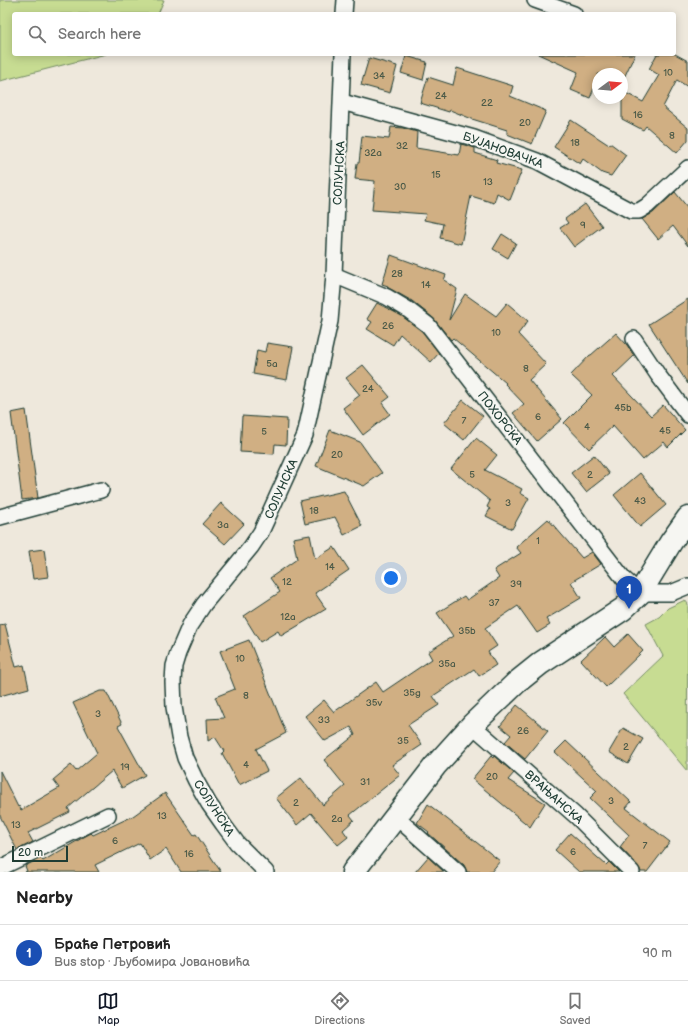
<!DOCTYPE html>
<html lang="en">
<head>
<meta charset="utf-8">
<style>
	body { margin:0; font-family:"Balsamiq Sans",sans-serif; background:#f6f6f6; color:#222 }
	.compass { position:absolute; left:592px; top:68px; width:36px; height:36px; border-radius:50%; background:#fff; box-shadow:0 2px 10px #0003; rotate:74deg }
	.scale { position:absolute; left:12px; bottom:10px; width:56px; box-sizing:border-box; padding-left:4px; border:2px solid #1f3d34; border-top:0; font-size:11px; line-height:14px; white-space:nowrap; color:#1f3d34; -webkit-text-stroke:3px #f6f6f2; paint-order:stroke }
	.you { position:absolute; left:391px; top:578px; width:14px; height:14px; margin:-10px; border:3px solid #fff; border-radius:50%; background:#1a73e8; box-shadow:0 0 0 6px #1a73e833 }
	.badge { display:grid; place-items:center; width:26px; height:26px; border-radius:50%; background:#111827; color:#fff; font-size:13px; font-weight:700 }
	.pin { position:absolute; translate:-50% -33px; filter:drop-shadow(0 1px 2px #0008) }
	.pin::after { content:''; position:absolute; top:21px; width:14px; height:12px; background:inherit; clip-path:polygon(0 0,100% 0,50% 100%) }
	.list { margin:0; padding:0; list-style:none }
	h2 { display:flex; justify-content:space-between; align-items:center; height:52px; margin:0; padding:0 16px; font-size:17px }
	h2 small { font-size:13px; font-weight:400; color:#767676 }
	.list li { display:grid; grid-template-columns:26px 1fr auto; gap:12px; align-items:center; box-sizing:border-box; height:56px; padding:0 16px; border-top:1px solid #e0e0e0 }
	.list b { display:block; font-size:15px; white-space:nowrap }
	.list p { margin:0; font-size:13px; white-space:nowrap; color:#767676 }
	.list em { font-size:13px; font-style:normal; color:#767676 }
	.icon { flex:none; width:22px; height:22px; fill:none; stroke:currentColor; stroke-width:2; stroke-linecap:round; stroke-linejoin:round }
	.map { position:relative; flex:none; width:688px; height:872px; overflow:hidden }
	.search { position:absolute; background:#fff; box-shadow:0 2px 10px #0003; left:12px; right:12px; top:12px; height:44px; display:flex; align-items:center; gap:10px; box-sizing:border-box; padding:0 14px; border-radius:4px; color:#767676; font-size:15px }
	.sheet { height:108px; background:#fff }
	nav { display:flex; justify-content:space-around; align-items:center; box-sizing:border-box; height:56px; border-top:1px solid #e0e0e0; background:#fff; font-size:11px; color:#767676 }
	nav a { display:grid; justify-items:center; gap:2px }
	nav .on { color:#111827 }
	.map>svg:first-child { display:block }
</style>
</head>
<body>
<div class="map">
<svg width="688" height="872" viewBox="0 0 688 872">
	<rect width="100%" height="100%" fill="#eee8dc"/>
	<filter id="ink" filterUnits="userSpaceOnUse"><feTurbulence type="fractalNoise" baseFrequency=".025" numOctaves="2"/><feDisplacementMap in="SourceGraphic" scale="8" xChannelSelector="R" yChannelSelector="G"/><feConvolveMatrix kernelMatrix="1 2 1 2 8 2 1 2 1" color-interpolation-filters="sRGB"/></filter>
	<g filter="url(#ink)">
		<g fill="#c7dc92" stroke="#738c63">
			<path d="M0 0H164L158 14H14V54H106L0 81Z"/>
			<path d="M685 600 688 604 687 771 623 694 663 656 646 624 659 617 668 608Z"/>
		</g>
		<g fill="#d0af83" stroke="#1f3d34">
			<path d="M538 54H635L622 82V74H598V78L590 98 571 90 578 72Z"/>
			<path d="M657 54H675L688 61V87L677 80 663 107 688 128V140L677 153 646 126 643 130 622 119V91L643 102 659 75 649 69Z"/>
			<path d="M406 56 427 62 423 80 401 73Z"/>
			<path d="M369 58 397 66 390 93 361 85Z"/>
			<path d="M457 68 513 86 510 96 546 111 532 144 507 134V130L472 119 450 110 449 112 420 103 428 77 453 85Z"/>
			<path d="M571 120 609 145 610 143 626 155 611 176 602 173 583 159 580 164 554 147Z"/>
			<path d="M391 127 403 128 417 132 416 148 459 155 461 144 475 148V153L497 160 496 163 522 170 510 200 497 193 494 203 471 196 461 244 440 238 443 224 424 220 426 214 372 210 375 181 355 179 357 163H359L362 136 389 139Z"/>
			<path d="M675 192 688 208V246L673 226 658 239 642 219 653 213Z"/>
			<path d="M585 204 602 226 574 247 560 228 568 223 565 219Z"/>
			<path d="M502 234 516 243 508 258 493 249Z"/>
			<path d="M391 255 446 275 444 280 457 289 449 320 465 294 496 316 507 303 528 321 518 334 546 364 529 380 562 419 537 441 513 413 524 404 505 384 506 383 453 338 451 340 433 318 412 301 387 287 388 286 382 284Z"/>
			<path d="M688 299V384L649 324Z"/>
			<path d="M377 303 402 316 422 331 439 353 431 362 400 334 393 345 367 329 372 322 367 319Z"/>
			<path d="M616 333 627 345 634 356 613 376 651 416 663 405 685 430 668 447 664 442 643 460 613 426 589 449 564 423 592 395 571 375 590 355H591Z"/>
			<path d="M267 343 293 347 287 380 253 374 257 350 265 352Z"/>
			<path d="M363 365 390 397 382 403 390 414 363 435 343 408 360 395 346 378Z"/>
			<path d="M463 400 483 416 464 440 444 423Z"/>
			<path d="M26 410 38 498 22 500 11 413Z"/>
			<path d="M242 416 287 419 286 445 275 444 274 454 240 452Z"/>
			<path d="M330 430 360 442 382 473 364 486 316 466Z"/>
			<path d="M476 438 497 455 485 470 522 489 520 493 529 498 512 529 486 516 490 509 487 507 490 501 451 469Z"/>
			<path d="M594 455 609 474 586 492 571 473Z"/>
			<path d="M640 473 666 505 640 527 614 495Z"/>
			<path d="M344 491 362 526 344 535 335 517 305 524 300 501Z"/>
			<path d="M221 503 244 524 225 544 202 524Z"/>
			<path d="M548 519 582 558 592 552 601 564 571 582 581 598 546 619 550 625 537 633 518 606 485 628 497 646 488 652 496 665 479 676 474 669 433 696 439 705 408 725 422 745 392 765 400 775 350 815 354 820 343 830 348 837 338 845 311 813 297 825 276 798 301 778 323 805 345 786 324 760 355 735 351 727 325 741 305 716 324 700 334 712 376 682 383 692 432 659 428 652 453 636 437 613 464 596 467 600 499 578 494 570 521 553 516 547Z"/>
			<path d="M310 535 315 559 334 547 349 570 315 593 326 609 281 636 278 631 260 642 244 616 280 592 270 578 297 559 293 538Z"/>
			<path d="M44 549 48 577 33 579 29 551Z"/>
			<path d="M5 624 16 667 24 665 29 688 0 696V625Z"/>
			<path d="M628 634 643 651 606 687 581 660 605 637 614 647Z"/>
			<path d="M249 640 286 733 256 749 267 771 239 785 222 753 224 751 215 737 208 741 207 719 224 718 215 697 235 689 220 651Z"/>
			<path d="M100 691H106L122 724 118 726 145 775 122 788 112 771 68 808 70 812 28 833 33 842 17 850 0 816V771L18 807 19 806 21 810 59 788 53 780 71 765 76 771 97 753 73 703Z"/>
			<path d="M517 705 548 731 525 759 505 742 511 735 500 726Z"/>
			<path d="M623 728 643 739 628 764 609 752Z"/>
			<path d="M566 741 631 802 626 808 670 842 647 872H641L638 866 620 847 629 835 590 798 597 791 555 752Z"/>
			<path d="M491 756 493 758 494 756 514 773 508 780 545 803 530 827 472 779Z"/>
			<path d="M165 793 194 835 196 834 221 872H181L166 849 150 860 140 843 95 865 99 872H25L27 871 25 866 41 858 43 861 82 838 91 833 93 835 133 816Z"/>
			<path d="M428 804 500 861 491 872H467L464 865 428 833 429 832 417 823Z"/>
			<path d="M570 833 606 865 609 862 619 872H579L555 850Z"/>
			<path d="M428 857 444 872H415Z"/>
		</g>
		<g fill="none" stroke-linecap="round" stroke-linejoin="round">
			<defs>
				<g id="street">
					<path d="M535 0 574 14"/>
					<path d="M344 14 345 0"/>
					<path d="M342 102 474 138 537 161 631 211H639L647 206 688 168"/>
					<path d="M334 275 387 297 407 309 428 325 624 579 640 593H671L688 586"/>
					<path d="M634 339 658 375 688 415"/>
					<path d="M0 517 101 490"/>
					<path d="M472 725 576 816 632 872"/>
					<path d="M396 817 458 872"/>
					<path d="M0 868 108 815"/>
					<path d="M266 872 237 843 223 824 209 804 196 781 185 758 179 737 174 707 173 682 174 666 178 653 190 625 204 604 251 547 261 532 305 435 330 321 334 275 343 54"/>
				</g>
				<path id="secondary" d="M353 872 435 766 472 725 516 683 541 663 623 609 640 593 671 542 688 518"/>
			</defs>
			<use href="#street" stroke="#1f3d34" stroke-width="18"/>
			<use href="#secondary" stroke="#1f3d34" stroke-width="25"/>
			<use href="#street" stroke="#f6f6f2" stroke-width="15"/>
			<use href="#secondary" stroke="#f6f6f2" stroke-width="22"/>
		</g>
	</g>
	<g text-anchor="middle" stroke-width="4" stroke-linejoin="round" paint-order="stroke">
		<g font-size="10" fill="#4b5a48">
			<text x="668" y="76">10</text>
			<text x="379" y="79">34</text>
			<text x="441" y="99">24</text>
			<text x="487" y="106">22</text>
			<text x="638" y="118">16</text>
			<text x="525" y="126">20</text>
			<text x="672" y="139">8</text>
			<text x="575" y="146">18</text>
			<text x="402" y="149">32</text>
			<text x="373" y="156">32a</text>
			<text x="436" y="178">15</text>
			<text x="488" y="185">13</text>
			<text x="400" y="190">30</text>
			<text x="583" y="228">9</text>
			<text x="397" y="277">28</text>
			<text x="426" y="288">14</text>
			<text x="388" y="329">26</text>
			<text x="496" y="336">10</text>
			<text x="272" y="367">5a</text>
			<text x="526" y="372">8</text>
			<text x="368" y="392">24</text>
			<text x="623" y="411">45b</text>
			<text x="538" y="420">6</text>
			<text x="464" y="424">7</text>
			<text x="587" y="430">4</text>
			<text x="665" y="434">45</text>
			<text x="264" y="435">5</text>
			<text x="337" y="458">20</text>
			<text x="472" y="478">5</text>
			<text x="590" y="478">2</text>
			<text x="640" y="504">43</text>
			<text x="508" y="506">3</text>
			<text x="314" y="514">18</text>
			<text x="223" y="528">3a</text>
			<text x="538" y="544">1</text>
			<text x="330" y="570">14</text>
			<text x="287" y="585">12</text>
			<text x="516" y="587">39</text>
			<text x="494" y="606">37</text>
			<text x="288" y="620">12a</text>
			<text x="467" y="634">35b</text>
			<text x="240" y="662">10</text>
			<text x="447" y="667">35a</text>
			<text x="412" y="696">35g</text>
			<text x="246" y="699">8</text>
			<text x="374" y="706">35v</text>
			<text x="98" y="717">3</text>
			<text x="324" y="723">33</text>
			<text x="523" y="734">26</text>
			<text x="403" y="744">35</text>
			<text x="626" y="750">2</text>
			<text x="246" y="768">4</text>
			<text x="125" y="770">19</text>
			<text x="492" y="780">20</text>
			<text x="365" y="785">31</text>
			<text x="611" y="804">3</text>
			<text x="296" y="806">2</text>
			<text x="162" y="819">13</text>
			<text x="337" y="822">2a</text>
			<text x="16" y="828">13</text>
			<text x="115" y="844">6</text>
			<text x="645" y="849">7</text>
			<text x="573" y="855">6</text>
			<text x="189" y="857">16</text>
		</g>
		<g font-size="12" fill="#1f3d34" stroke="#f6f6f2">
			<text transform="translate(503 150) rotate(20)" y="4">БУЈАНОВАЧКА</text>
			<text transform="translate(339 173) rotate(-87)" y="4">СОЛУНСКА</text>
			<text transform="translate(500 418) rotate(52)" y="4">ПОХОРСКА</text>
			<text transform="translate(281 489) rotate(-66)" y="4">СОЛУНСКА</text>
			<text transform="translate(554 797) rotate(42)" y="4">ВРАЊАНСКА</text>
			<text transform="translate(214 808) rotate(57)" y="4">СОЛУНСКА</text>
		</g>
	</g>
</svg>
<svg class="compass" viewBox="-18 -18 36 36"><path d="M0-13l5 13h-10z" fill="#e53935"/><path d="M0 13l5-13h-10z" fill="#767676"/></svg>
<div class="scale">20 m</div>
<div class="you"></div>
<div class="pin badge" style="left:629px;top:609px;background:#1a4fb4">1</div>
<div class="search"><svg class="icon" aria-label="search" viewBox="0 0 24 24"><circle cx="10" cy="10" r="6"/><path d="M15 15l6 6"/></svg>Search here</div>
</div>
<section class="sheet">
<h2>Nearby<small></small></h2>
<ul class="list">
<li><span class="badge" style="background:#1a4fb4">1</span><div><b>Браће Петровић</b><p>Bus stop · Љубомира Јовановића</p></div><em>90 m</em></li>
</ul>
</section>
<nav>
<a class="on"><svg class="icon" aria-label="map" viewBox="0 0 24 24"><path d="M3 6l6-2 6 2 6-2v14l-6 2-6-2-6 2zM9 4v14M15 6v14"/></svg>Map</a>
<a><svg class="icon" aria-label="directions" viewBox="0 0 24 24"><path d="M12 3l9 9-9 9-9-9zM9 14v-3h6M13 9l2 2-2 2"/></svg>Directions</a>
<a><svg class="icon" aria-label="saved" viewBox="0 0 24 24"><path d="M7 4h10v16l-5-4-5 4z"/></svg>Saved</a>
</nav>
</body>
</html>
